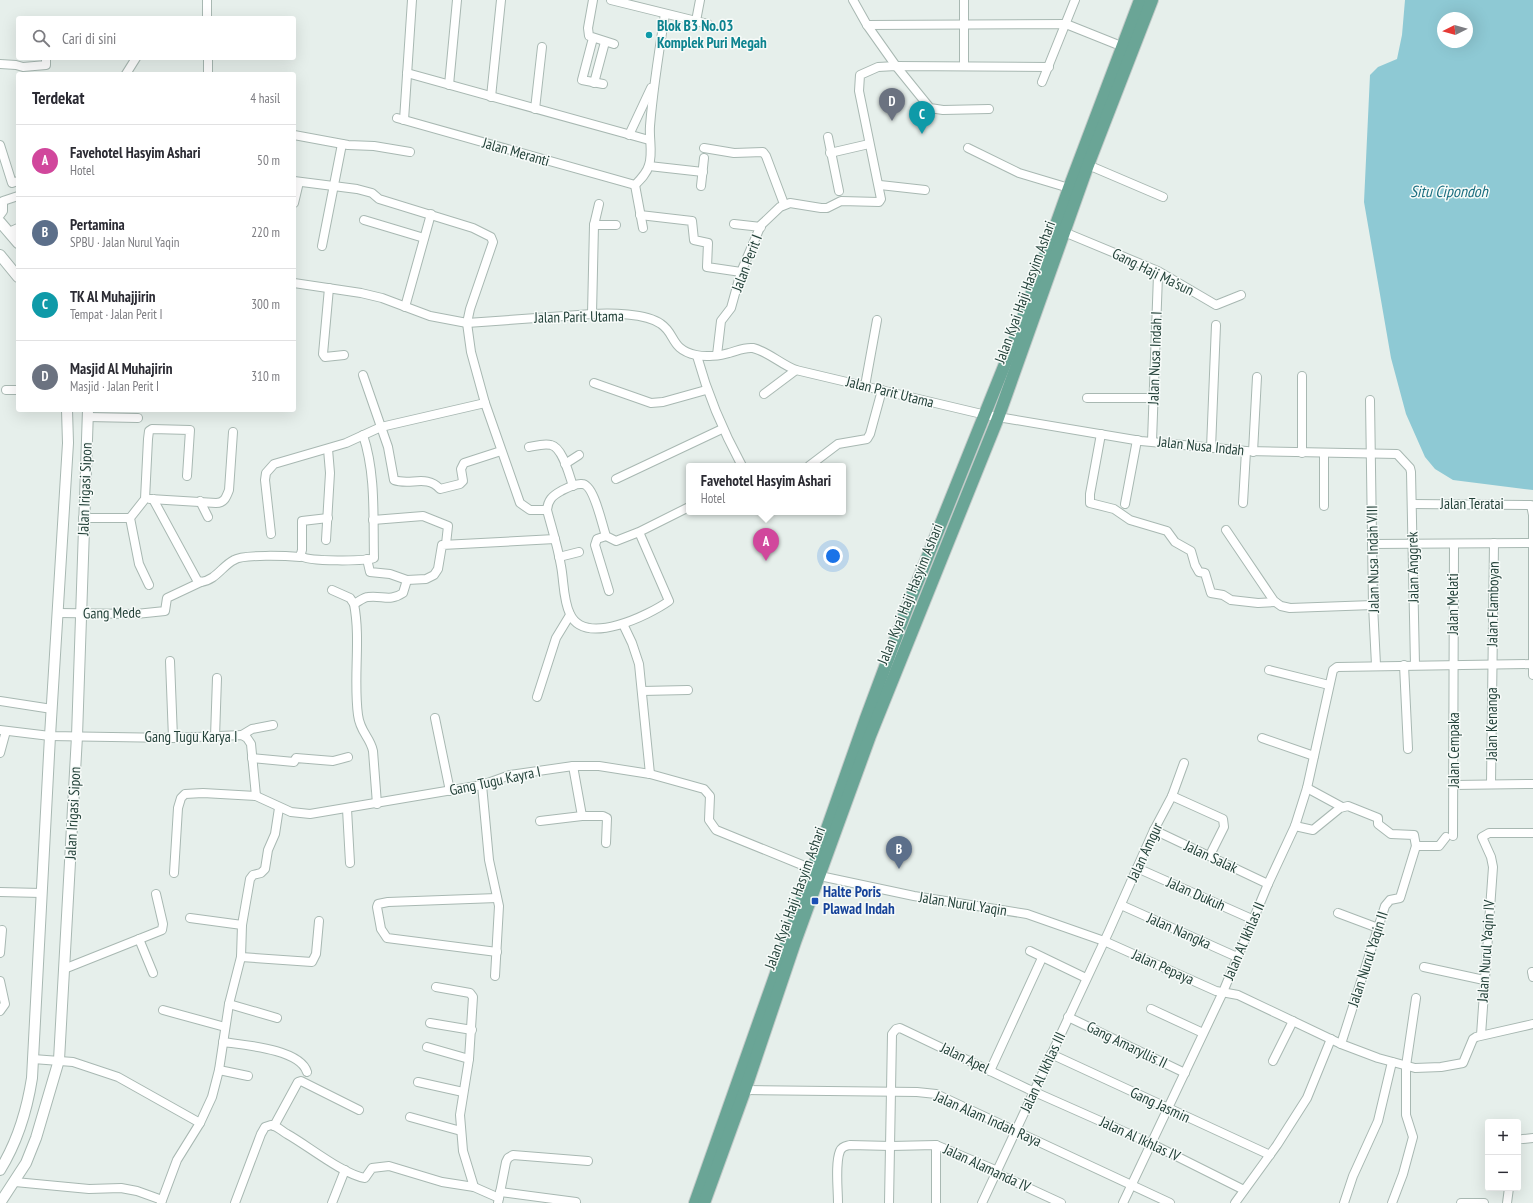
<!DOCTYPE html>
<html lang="id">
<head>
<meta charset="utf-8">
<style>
	body { margin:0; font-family:"PT Sans Narrow",sans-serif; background:#f2f2f3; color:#2b2b33 }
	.controls { position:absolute; right:12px; bottom:12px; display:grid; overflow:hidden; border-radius:4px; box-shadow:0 4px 16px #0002 }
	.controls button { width:36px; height:36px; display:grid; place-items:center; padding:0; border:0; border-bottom:1px solid #e1e1e2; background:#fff; color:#2b2b33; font:20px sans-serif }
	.compass { position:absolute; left:1437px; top:12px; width:36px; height:36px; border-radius:50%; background:#fff; box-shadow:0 4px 16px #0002; rotate:265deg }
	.you { position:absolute; left:833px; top:556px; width:14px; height:14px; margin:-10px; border:3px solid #fff; border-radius:50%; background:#1a73e8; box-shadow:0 0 0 6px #1a73e833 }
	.badge { display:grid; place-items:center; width:26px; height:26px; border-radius:50%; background:#855347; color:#fff; font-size:13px; font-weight:700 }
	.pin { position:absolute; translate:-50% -33px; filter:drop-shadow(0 1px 2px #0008) }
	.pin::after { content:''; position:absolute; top:21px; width:14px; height:12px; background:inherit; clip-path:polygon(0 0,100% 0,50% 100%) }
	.popup { position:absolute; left:686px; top:463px; width:160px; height:52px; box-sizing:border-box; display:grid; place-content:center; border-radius:4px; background:#fff; filter:drop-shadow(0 1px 3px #0005); font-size:13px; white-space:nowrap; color:#7c7c81 }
	.popup b { font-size:15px; color:#2b2b33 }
	.popup::after { content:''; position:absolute; left:50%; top:100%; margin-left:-8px; border:8px solid transparent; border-top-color:#fff }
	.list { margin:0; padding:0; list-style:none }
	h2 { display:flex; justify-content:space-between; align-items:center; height:52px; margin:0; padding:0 16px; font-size:17px }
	h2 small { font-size:13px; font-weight:400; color:#7c7c81 }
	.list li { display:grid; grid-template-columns:26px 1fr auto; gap:12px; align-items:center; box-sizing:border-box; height:72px; padding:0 16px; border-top:1px solid #e1e1e2 }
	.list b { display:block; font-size:15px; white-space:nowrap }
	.list p { margin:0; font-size:13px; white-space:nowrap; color:#7c7c81 }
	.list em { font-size:13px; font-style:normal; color:#7c7c81 }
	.icon { flex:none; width:22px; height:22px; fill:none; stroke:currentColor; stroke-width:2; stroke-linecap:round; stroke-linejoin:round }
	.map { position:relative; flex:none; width:1533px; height:1203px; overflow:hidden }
	.search { position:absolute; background:#fff; box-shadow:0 4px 16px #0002; left:16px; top:16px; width:280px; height:44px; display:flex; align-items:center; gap:10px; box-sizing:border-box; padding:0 14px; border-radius:4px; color:#7c7c81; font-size:15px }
	.panel { position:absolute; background:#fff; box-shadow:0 4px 16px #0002; left:16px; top:72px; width:280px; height:340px; border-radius:4px }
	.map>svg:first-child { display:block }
</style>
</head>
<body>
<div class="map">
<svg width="1533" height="1203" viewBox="0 0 1533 1203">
	<rect width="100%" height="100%" fill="#e6efeb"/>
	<path fill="#8ec9d4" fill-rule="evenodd" d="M1405 0H1533V490L1453 480 1435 469 1425 457 1406 414 1391 358 1364 202 1370 75 1378 67 1397 59 1402 35ZM1443 18H1467V42H1443Z"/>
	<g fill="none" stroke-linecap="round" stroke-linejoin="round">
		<defs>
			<g id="minor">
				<path d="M593 0 588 28 589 36 614 44"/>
				<path d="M611 0 696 21"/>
				<path d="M700 0 696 21 708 24"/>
				<path d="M853 0 867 25 896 66 930 108 943 110 989 109"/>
				<path d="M964 0V66"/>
				<path d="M207 18V0"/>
				<path d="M867 25 1066 24 1126 48"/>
				<path d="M593 38 582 80 603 84"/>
				<path d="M208 58V74"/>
				<path d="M0 64 16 65 23 67 46 65V58"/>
				<path d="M407 73 649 140"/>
				<path d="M126 74 136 58"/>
				<path d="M1042 82 1075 0"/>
				<path d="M594 83 605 42"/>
				<path d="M449 85 457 0"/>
				<path d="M491 97 501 0"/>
				<path d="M535 109 542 47"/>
				<path d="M397 118 635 185"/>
				<path d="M404 120 412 0"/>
				<path d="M294 135 348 145 374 146 410 152"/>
				<path d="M629 135 651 88"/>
				<path d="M828 137 839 191"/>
				<path d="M0 145 12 183 18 181"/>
				<path d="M704 148 734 153 763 152 766 156 784 204"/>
				<path d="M968 148 1019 173 1069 188"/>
				<path d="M830 153 869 144"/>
				<path d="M1088 165 1163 197"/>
				<path d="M649 166 703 172"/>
				<path d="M294 181 357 189 372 193 379 199 473 228 491 237 493 242 470 309 467 323 471 352 485 403 520 503 530 510H547"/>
				<path d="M635 185C641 179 647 173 649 165 653 153 649 139 650 126 653 88 659 51 665 14"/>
				<path d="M635 185 643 228"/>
				<path d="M880 185 925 190"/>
				<path d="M701 186 704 158"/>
				<path d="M294 203 299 182"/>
				<path d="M0 215 3 211V201L18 196"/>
				<path d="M640 215 692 221 694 240 708 243 707 267 741 272"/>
				<path d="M364 220 424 238"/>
				<path d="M734 224 761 227"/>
				<path d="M594 225H616"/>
				<path d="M9 232 18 228"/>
				<path d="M1064 232 1158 271 1216 305 1241 295"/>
				<path d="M322 246 342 144"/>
				<path d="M294 283 361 293 382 298 430 316 467 323 592 314C610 313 646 313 661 324 676 334 670 349 696 355 705 357 720 356 729 353 737 351 744 347 753 348 767 351 782 365 796 370L986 415 1141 441 1246 451 1397 454 1410 468 1411 472 1415 665"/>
				<path d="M329 288 323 354 325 357 344 355"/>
				<path d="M405 307 431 214"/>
				<path d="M592 314 594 225 599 204"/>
				<path d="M717 355 721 321 731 308 741 272 761 225 780 207 790 203 821 208H827L841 201 879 202 881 199 859 91 860 75 878 67 896 66 1049 67"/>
				<path d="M697 356C708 396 722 429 742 466"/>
				<path d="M363 375 388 447 394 480C410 486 427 474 440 489L460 484 463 481 461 469 464 463 501 451"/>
				<path d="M1302 376V453"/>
				<path d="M594 383 651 403 663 402 706 390"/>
				<path d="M865 386 877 320"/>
				<path d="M6 390H18"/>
				<path d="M764 394 796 370"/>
				<path d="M1087 398H1153"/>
				<path d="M1370 400 1373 605 1376 665"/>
				<path d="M88 417 138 418"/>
				<path d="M1101 434 1090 494V503L1114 509 1130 520 1167 531 1175 542 1191 551 1195 565 1199 572 1205 573 1211 593 1223 595 1231 600 1258 603 1275 602"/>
				<path d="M1152 441 1158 275"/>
				<path d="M529 447C535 446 544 443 551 445 563 448 569 475 573 486"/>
				<path d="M1211 448 1216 325"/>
				<path d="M1253 452 1257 377"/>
				<path d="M565 464 579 455"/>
				<path d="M809 466 838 444 867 439 870 434 882 390"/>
				<path d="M616 479 722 429"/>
				<path d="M150 499 216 503C224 503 226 498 229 490L233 432"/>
				<path d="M153 499 197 580 201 582C216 580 222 566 234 560 243 554 288 556 300 557L302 550V521L328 518"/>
				<path d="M200 501 208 517"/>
				<path d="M1243 503 1246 451"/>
				<path d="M1125 504 1137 440"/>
				<path d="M1412 504 1531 505 1533 515V675"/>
				<path d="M1324 506V453"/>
				<path d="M83 518H130"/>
				<path d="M373 520 423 516 448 526 446 544"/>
				<path d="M1226 530 1274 601 1281 606 1290 608 1373 605"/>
				<path d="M639 532 669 601C649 615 585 647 570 614 563 600 564 581 561 566 558 547 552 529 547 510 548 500 552 496 561 491 567 488 575 483 582 484 594 484 602 525 606 536L616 541 639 532 689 507"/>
				<path d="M271 534 265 480 266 473 274 464 346 443 381 427 485 403"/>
				<path d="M606 536 597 539 595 545 609 591"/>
				<path d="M326 540 330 473 328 449"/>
				<path d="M1372 544 1532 543"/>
				<path d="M301 556C308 562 367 561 374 558 373 517 376 474 363 435"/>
				<path d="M559 557 579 552"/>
				<path d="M367 559 370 572 390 574 407 580 426 579 434 575 438 569 442 545 555 539"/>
				<path d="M149 585 139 564 130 518 145 499 148 439 149 431 152 429 190 430 187 476"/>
				<path d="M332 590 350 598 354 604C361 640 353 678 358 715 360 732 370 737 373 751L377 804"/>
				<path d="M354 604C358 602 364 597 368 597 382 595 390 602 403 593L407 580"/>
				<path d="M58 613 136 614 165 611 167 598 201 582"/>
				<path d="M623 624 632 643 639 664 650 774"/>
				<path d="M170 661 173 738"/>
				<path d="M1404 665 1408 749"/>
				<path d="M1269 670 1329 685"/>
				<path d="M642 691 688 690"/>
				<path d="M537 697 556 638 570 615"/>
				<path d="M0 701 52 709"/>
				<path d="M435 718 450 791"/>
				<path d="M0 730 50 736 173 738 242 735 247 738 251 744 256 796"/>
				<path d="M242 735 252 729 273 725"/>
				<path d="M215 737 217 678"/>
				<path d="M1262 738 1314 756"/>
				<path d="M0 753 6 731"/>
				<path d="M252 758 294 762 296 758 333 761 348 757"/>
				<path d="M573 766 582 816"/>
				<path d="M1491 784 1494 543"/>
				<path d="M482 785 489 860 499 906 495 976"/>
				<path d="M1454 785 1533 784"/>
				<path d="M1307 788 1342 807"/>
				<path d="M1172 796 1223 819 1224 827 1210 855"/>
				<path d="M347 809 350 863"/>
				<path d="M540 821 582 816H603L607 818 606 843"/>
				<path d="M1295 826 1313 830 1340 808 1348 806 1378 818V824L1391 834 1414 835 1416 846H1439L1446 837"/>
				<path d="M1154 830 1268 884"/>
				<path d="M1453 836 1454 544"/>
				<path d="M1137 868 1254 920"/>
				<path d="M174 873 178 808 181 798 185 794 203 793 256 796 291 812 310 814 482 785 510 775 573 766H599L650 774 704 789 710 796 709 820 716 830 812 869"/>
				<path d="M820 876 914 896 1027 914 1104 941 1216 991 1238 995 1341 1044 1378 1058 1415 1068 1441 1067 1463 1063 1473 1039 1476 1037 1533 1024"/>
				<path d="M0 892 41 893"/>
				<path d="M1121 905 1237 957"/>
				<path d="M1338 913 1378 928"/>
				<path d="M190 918 242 925"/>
				<path d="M139 939 153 973"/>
				<path d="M1030 951 1086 978"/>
				<path d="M497 952 387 938 381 929 377 907 378 904 388 902 497 898"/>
				<path d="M0 953 2 930"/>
				<path d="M241 957 312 962 316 954 319 921"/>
				<path d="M1424 967 1484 980"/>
				<path d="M64 969 162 930 163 924 156 894"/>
				<path d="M1532 972 1533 977"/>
				<path d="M0 981 5 1004 0 1011"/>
				<path d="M436 987 470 993 473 997 469 1059 460 1115 463 1151 474 1187"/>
				<path d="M229 1004 277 1018"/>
				<path d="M1151 1009 1203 1033"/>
				<path d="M163 1010 225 1027"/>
				<path d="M1068 1017 1185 1073"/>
				<path d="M430 1023 472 1030"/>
				<path d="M1481 1035 1493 867 1491 857 1482 837 1489 833H1533"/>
				<path d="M223 1042C244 1045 300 1049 307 1072"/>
				<path d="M1341 1044 1385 906 1390 900 1400 898 1416 846"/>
				<path d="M427 1047 469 1059"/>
				<path d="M1051 1054 1270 1155"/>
				<path d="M33 1059 73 1062 118 1077 200 1123"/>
				<path d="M1273 1061 1293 1021"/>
				<path d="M219 1070 248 1076"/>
				<path d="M990 1071 1042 958"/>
				<path d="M418 1082 463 1092"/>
				<path d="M745 1090 917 1092 936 1094 1170 1203"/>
				<path d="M410 1117 461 1131"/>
				<path d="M274 1126 298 1082 301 1081 359 1110"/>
				<path d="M1523 1139 1533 1138"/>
				<path d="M15 1182 89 1189 121 1188 137 1191 162 1200"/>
				<path d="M500 1192 576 1202"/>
				<path d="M161 1203 177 1160 200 1123 212 1097 219 1070 229 1004 241 957 242 925 250 879 253 875 261 873 265 869 268 850 275 834 279 808"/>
				<path d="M235 1203 261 1134 265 1127 271 1125C277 1126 282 1131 287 1134 307 1145 344 1175 365 1178L372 1168 389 1166 442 1182 474 1187 499 1198"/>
				<path d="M332 1203 345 1170"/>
				<path d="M498 1203 506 1162 508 1158 513 1155 588 1161"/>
				<path d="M838 1203C838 1189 835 1163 840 1151 842 1146 846 1146 850 1145L891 1146 936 1145 993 1169 996 1173 1061 1203"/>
				<path d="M889 1203 892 1034 896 1029 900 1028 1028 1089 1152 1144 1244 1190"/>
				<path d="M936 1203V1145"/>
				<path d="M982 1203 1109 931 1154 830 1172 796 1184 763"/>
				<path d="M1123 1203 1223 992 1268 884 1295 826 1307 788 1333 670 1337 667 1533 664"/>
				<path d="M1235 1203 1277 1145 1307 1098 1331 1039"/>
				<path d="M1344 1203 1353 1176 1378 1121 1392 1062"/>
				<path d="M1392 1203 1403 1174 1413 1137 1406 1115V1066L1416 998"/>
				<path d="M1461 1203H1484"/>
				<path d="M1507 1203 1509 1188"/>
			</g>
			<g id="tertiary">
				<path d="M0 222 18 243"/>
				<path d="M0 255 18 277"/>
				<path d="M0 1170C18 1141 27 1110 32 1078L50 736 68 443 67 410"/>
				<path d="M0 1203 26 1163 36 1138 59 1060 77 736 88 410"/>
			</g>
			<g id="primary">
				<path d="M695 1203 866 718 907 608 1017 334 1069 188 1140 0"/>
				<path d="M704 1203 745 1090 795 942 870 736 998 418 1088 165 1152 0"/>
			</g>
		</defs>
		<use href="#minor" stroke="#a8b8b2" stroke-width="10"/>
		<use href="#tertiary" stroke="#a8b8b2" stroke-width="12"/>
		<use href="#primary" stroke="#c2cac8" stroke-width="14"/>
		<use href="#minor" stroke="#fff" stroke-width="8"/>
		<use href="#tertiary" stroke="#fff" stroke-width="10"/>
		<use href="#primary" stroke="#6aa596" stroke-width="12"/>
	</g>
	<circle fill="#0f9aa8" stroke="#f7fbf9" stroke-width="1.5" cx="649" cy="35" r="4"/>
	<rect fill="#1a4fb4" stroke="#f7fbf9" stroke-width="1.5" x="811" y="897" width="8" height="8" rx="2"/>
	<g text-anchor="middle" stroke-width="3" stroke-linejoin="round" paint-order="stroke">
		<g font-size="15" font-weight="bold" fill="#0d838f" stroke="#f7fbf9" text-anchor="start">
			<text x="657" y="31">Blok B3 No.03<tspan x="657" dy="17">Komplek Puri Megah</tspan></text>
		</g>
		<g font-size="15" fill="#24423a" stroke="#f7fbf9">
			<text transform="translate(516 152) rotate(16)" y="5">Jalan Meranti</text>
			<text transform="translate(747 263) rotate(-69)" y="5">Jalan Perit I</text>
			<text transform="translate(1153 272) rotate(26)" y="5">Gang Haji Ma’sun</text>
			<text transform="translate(1025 292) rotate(-70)" y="5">Jalan Kyai Haji Hasyim Ashari</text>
			<text transform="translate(579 317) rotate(-1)" y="5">Jalan Parit Utama</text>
			<text transform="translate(1155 358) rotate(-88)" y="5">Jalan Nusa Indah I</text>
			<text transform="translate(890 392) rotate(14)" y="5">Jalan Parit Utama</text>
			<text transform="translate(1201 446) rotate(6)" y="5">Jalan Nusa Indah</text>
			<text transform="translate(85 489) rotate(-88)" y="5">Jalan Irigasi Sipon</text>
			<text x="1472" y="509">Jalan Teratai</text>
			<text transform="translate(1373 559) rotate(-91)" y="5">Jalan Nusa Indah VIII</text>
			<text transform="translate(1413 567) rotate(-91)" y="5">Jalan Anggrek</text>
			<text transform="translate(910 594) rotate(-68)" y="5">Jalan Kyai Haji Hasyim Ashari</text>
			<text transform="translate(1453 604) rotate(-90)" y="5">Jalan Melati</text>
			<text transform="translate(1493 604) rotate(-89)" y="5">Jalan Flamboyan</text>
			<text transform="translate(112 613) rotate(-1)" y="5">Gang Mede</text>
			<text transform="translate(1492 724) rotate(-90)" y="5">Jalan Kenanga</text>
			<text x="191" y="742">Gang Tugu Karya I</text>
			<text transform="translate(1454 750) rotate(-90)" y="5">Jalan Cempaka</text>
			<text transform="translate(495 781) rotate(-12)" y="5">Gang Tugu Kayra I</text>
			<text transform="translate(73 813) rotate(-87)" y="5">Jalan Irigasi Sipon</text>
			<text transform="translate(1145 852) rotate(-65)" y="5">Jalan Amgur</text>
			<text transform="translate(1211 857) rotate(25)" y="5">Jalan Salak</text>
			<text transform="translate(1196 894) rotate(24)" y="5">Jalan Dukuh</text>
			<text transform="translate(795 898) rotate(-70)" y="5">Jalan Kyai Haji Hasyim Ashari</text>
			<text transform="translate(963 904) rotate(9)" y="5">Jalan Nurul Yaqin</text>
			<text transform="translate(1179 931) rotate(24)" y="5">Jalan Nangka</text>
			<text transform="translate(1244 941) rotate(-67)" y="5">Jalan Al Ikhlas II</text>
			<text transform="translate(1486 951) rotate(-86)" y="5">Jalan Nurul Yaqin IV</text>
			<text transform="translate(1368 959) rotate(-72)" y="5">Jalan Nurul Yaqin II</text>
			<text transform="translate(1163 967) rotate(24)" y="5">Jalan Pepaya</text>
			<text transform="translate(1127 1045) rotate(26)" y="5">Gang Amaryllis II</text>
			<text transform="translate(965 1058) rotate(26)" y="5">Jalan Apel</text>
			<text transform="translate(1043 1072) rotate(-65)" y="5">Jalan Al Ikhlas III</text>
			<text transform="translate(1160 1105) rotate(25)" y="5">Gang Jasmin</text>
			<text transform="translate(988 1119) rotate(24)" y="5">Jalan Alam Indah Raya</text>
			<text transform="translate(1140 1139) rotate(25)" y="5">Jalan Al Ikhlas IV</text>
			<text transform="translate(987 1168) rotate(25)" y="5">Jalan Alamanda IV</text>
		</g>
		<g font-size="15" font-weight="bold" fill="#164399" stroke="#f7fbf9" text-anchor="start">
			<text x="823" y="897">Halte Poris<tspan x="823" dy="17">Plawad Indah</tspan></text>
		</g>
		<g font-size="16" font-style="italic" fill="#1c6f80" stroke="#f7fbf9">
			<text x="1449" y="197">Situ Cipondoh</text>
		</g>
	</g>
</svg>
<div class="controls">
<button>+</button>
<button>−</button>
</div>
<svg class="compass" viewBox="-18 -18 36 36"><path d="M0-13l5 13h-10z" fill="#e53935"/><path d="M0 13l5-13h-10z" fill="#7c7c81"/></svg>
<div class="you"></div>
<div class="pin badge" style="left:766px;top:561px;background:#d1479c">A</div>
<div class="popup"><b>Favehotel Hasyim Ashari</b>Hotel</div>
<div class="pin badge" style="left:899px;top:869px;background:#5c6f8a">B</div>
<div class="pin badge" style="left:922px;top:134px;background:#0f9aa8">C</div>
<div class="pin badge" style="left:892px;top:121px;background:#6b7280">D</div>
<div class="search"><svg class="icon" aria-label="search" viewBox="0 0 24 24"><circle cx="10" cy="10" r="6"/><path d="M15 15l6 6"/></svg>Cari di sini</div>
<section class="panel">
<h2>Terdekat<small>4 hasil</small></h2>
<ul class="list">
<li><span class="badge" style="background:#d1479c">A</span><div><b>Favehotel Hasyim Ashari</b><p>Hotel</p></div><em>50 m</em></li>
<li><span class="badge" style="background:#5c6f8a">B</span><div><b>Pertamina</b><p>SPBU · Jalan Nurul Yaqin</p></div><em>220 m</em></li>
<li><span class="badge" style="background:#0f9aa8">C</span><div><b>TK Al Muhajjirin</b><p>Tempat · Jalan Perit I</p></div><em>300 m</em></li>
<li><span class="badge" style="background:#6b7280">D</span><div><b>Masjid Al Muhajirin</b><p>Masjid · Jalan Perit I</p></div><em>310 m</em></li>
</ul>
</section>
</div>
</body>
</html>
